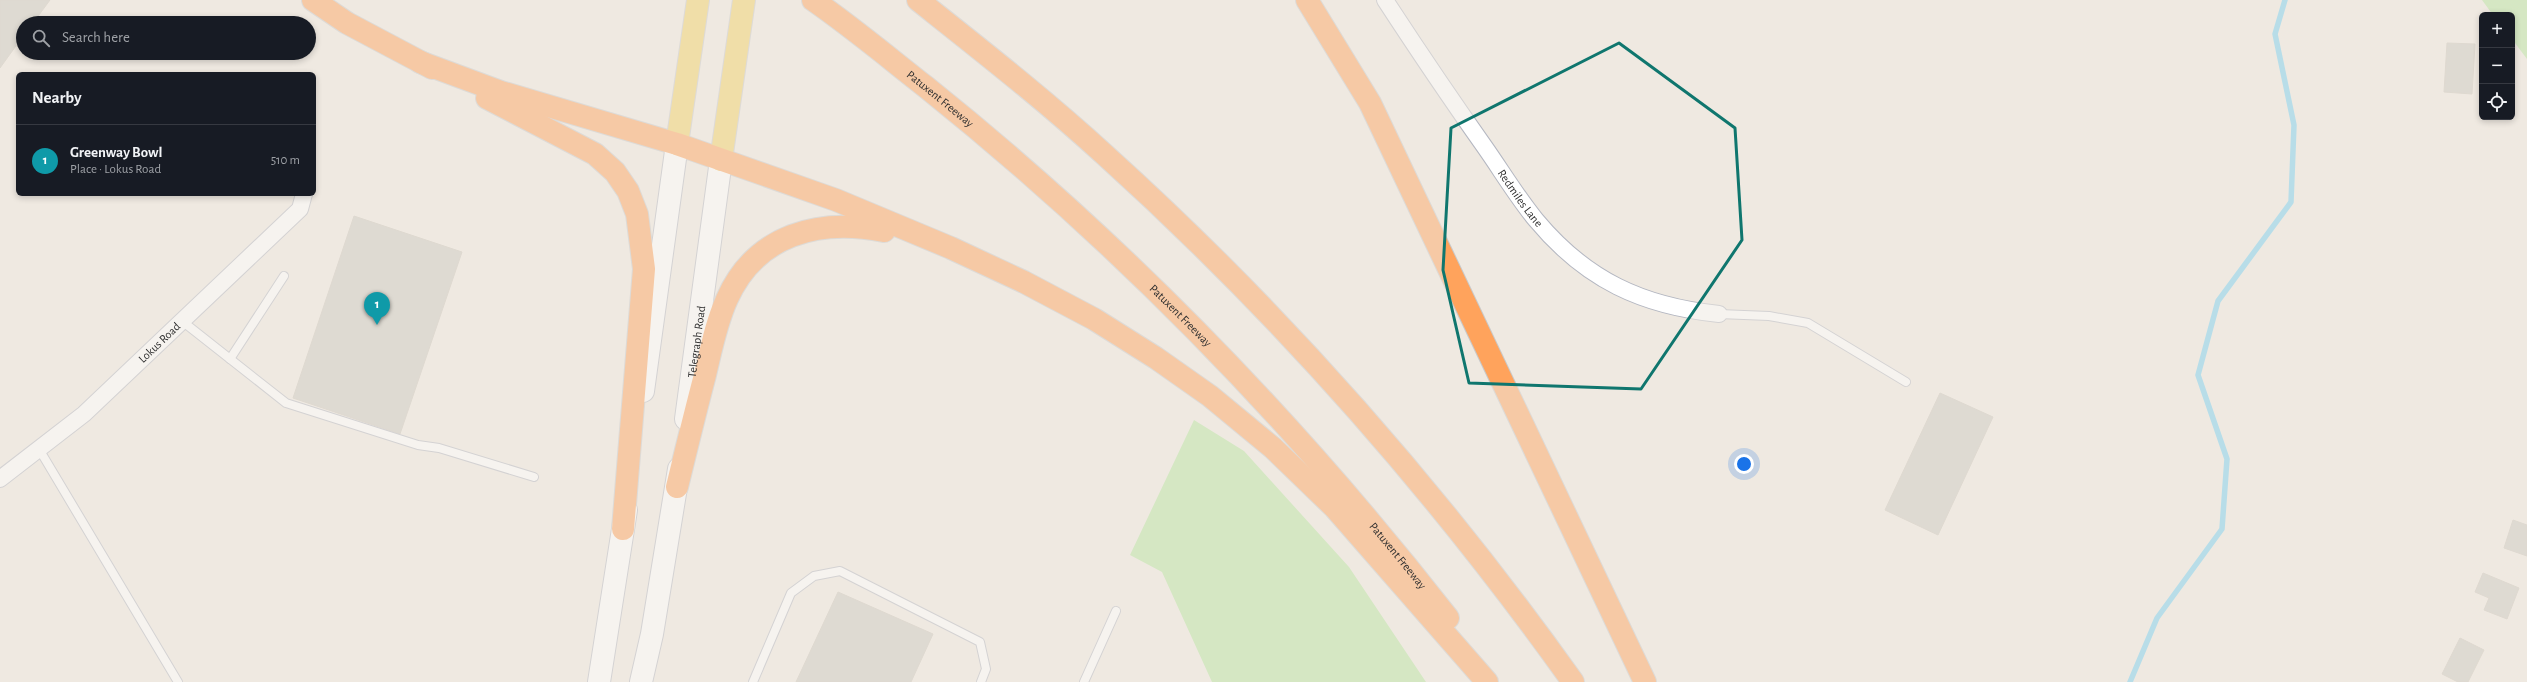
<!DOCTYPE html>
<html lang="en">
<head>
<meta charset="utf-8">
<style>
	body { margin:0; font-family:"Alegreya Sans",sans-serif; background:#242831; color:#f1f3f6 }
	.controls { position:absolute; right:12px; top:12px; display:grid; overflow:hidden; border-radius:6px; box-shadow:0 2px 6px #0003 }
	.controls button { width:36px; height:36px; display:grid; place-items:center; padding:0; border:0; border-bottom:1px solid #363941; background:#171b24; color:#f1f3f6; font:20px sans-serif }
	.you { position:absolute; left:1744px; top:464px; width:14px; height:14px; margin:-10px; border:3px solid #fff; border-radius:50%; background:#1a73e8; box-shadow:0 0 0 6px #1a73e833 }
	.badge { display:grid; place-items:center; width:26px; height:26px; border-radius:50%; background:#4264fb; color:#fff; font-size:13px; font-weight:700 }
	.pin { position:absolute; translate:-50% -33px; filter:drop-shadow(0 1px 2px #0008) }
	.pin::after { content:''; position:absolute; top:21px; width:14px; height:12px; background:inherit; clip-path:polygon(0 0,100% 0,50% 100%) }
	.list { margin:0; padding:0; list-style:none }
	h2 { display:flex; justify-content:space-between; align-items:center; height:52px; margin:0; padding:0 16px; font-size:17px }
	h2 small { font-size:13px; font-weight:400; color:#9ea1a6 }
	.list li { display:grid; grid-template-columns:26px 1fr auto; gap:12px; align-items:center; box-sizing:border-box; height:72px; padding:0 16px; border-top:1px solid #363941 }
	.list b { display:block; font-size:15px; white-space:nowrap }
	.list p { margin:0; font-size:13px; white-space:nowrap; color:#9ea1a6 }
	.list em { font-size:13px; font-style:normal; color:#9ea1a6 }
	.icon { flex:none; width:22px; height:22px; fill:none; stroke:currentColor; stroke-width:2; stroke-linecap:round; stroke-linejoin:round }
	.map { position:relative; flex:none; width:2527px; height:682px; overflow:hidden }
	.search { position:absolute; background:#171b24; box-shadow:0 2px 6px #0003; left:16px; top:16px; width:300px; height:44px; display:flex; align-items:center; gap:10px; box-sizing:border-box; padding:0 14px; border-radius:22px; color:#9ea1a6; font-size:15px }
	.panel { position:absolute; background:#171b24; box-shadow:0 2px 6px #0003; left:16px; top:72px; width:300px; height:124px; border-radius:6px }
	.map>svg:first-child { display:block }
</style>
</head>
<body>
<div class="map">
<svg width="2527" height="682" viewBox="0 0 2527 682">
	<rect width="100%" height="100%" fill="#efe9e1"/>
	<g fill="#b6e59e">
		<path d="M2482 0H2527V59L2512 39V15H2493Z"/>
		<path d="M1194 420 1244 451 1349 567 1426 682H1212L1162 572 1130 555Z"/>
	</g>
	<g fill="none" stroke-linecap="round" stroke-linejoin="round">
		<path stroke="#75cff0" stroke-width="5.5" d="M2130 682 2157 618 2222 529 2227 459 2198 375 2218 301 2291 202 2294 125 2275 34 2285 0"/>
	</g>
	<g fill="#cbc7bf" stroke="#cbc5ba">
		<path d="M0 0H50L33 23H23V36L0 68Z"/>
		<path d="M2447 43 2475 44 2472 94 2444 92Z"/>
		<path d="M354 216 462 252 400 434 293 398Z"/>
		<path d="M1940 393 1993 417 1938 535 1885 510Z"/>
		<path d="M2513 520 2527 525V556L2504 548Z"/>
		<path d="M2483 573 2519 588 2507 619 2484 610 2489 598 2475 592Z"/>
		<path d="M838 592 933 634 911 682H796Z"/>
		<path d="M2460 638 2484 650 2468 682H2458L2442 674Z"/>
	</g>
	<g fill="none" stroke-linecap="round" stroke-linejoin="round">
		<defs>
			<g id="lane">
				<path d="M1719 314 1769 316 1808 323 1906 382"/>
				<path d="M182 321 286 403 418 445 439 448 534 477"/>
				<path d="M230 359 284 276"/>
				<path d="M39 449 178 682"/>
				<path d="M753 682 791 593 814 576 840 571 980 642 986 669 981 682"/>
				<path d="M1084 682 1116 611"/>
			</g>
			<g id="street">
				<path id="s1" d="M1385 0C1417 49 1450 98 1484 146 1501 170 1517 197 1536 220 1586 280 1642 306 1719 314"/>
				<path id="s2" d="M0 479 84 414 300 209 304 194"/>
			</g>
			<g id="secondary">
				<path d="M643 391 677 144"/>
				<path id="s3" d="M686 419 721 160"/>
				<path d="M599 682 626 510"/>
				<path d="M641 682 652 634 679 469"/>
			</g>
			<g id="primary">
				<path d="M677 144 698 0"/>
				<path d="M721 160 744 0"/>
			</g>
			<g id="highway">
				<path d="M313 0 347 23 432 68"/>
				<path id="s4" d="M813 0C852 27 889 58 926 87 1121 243 1294 421 1448 618"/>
				<path d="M918 0C981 50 1045 100 1105 155 1280 313 1436 490 1573 682"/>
				<path d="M1307 0 1370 103 1645 682"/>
				<path d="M420 62 501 92 677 144 836 200 951 248 1024 282 1094 319 1156 358 1210 396 1273 448 1335 508 1487 682"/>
				<path d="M487 98 595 154 615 172 628 191 637 214 644 269 623 529"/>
				<path d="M677 487C686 450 695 413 705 375 711 350 716 323 727 299 756 234 819 218 884 231"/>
			</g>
		</defs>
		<use href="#lane" stroke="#b4b7c1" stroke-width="10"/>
		<use href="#street" stroke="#b4b7c1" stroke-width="18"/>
		<use href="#secondary" stroke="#b4b7c1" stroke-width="24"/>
		<use href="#primary" stroke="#c9c9c9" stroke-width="24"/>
		<use href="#highway" stroke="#c9c9c9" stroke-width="24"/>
		<use href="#lane" stroke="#fff" stroke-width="8"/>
		<use href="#street" stroke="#fff" stroke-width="16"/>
		<use href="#secondary" stroke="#fff" stroke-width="22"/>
		<use href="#primary" stroke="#f2d163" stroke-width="22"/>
		<use href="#highway" stroke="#ffa35c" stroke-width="22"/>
	</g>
	<path d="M0 0H2527V682H0ZM1619 43 1735 128 1742 240 1641 389 1469 383 1443 270 1451 128Z" fill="#efe9e1" fill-opacity=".55" fill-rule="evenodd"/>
	<path fill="none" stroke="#0f766e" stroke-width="3" stroke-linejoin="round" d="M1619 43 1735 128 1742 240 1641 389 1469 383 1443 270 1451 128Z"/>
	<g text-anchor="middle" stroke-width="4" stroke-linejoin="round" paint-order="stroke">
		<g font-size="12" fill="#2e2e2e" stroke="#fff">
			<text dy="4" stroke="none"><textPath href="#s4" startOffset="161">Patuxent Freeway</textPath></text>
			<text dy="4" stroke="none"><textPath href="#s1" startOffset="240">Redmiles Lane</textPath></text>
			<text dy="4" stroke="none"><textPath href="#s4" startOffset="485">Patuxent Freeway</textPath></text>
			<text dy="4" stroke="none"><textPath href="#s3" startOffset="78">Telegraph Road</textPath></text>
			<text dy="4" stroke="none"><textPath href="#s2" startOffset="210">Lokus Road</textPath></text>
			<text dy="4" stroke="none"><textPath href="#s4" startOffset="809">Patuxent Freeway</textPath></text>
		</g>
	</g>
</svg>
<div class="controls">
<button>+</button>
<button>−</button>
<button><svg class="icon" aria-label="locate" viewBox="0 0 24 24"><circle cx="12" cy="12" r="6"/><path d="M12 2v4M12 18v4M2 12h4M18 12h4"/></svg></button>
</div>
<div class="you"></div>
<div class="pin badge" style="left:377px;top:325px;background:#0f9aa8">1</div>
<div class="search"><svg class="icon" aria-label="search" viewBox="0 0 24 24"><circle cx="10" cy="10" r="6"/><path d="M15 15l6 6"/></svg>Search here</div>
<section class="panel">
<h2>Nearby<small></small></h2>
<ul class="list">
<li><span class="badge" style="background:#0f9aa8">1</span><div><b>Greenway Bowl</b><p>Place · Lokus Road</p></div><em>510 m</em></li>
</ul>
</section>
</div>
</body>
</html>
